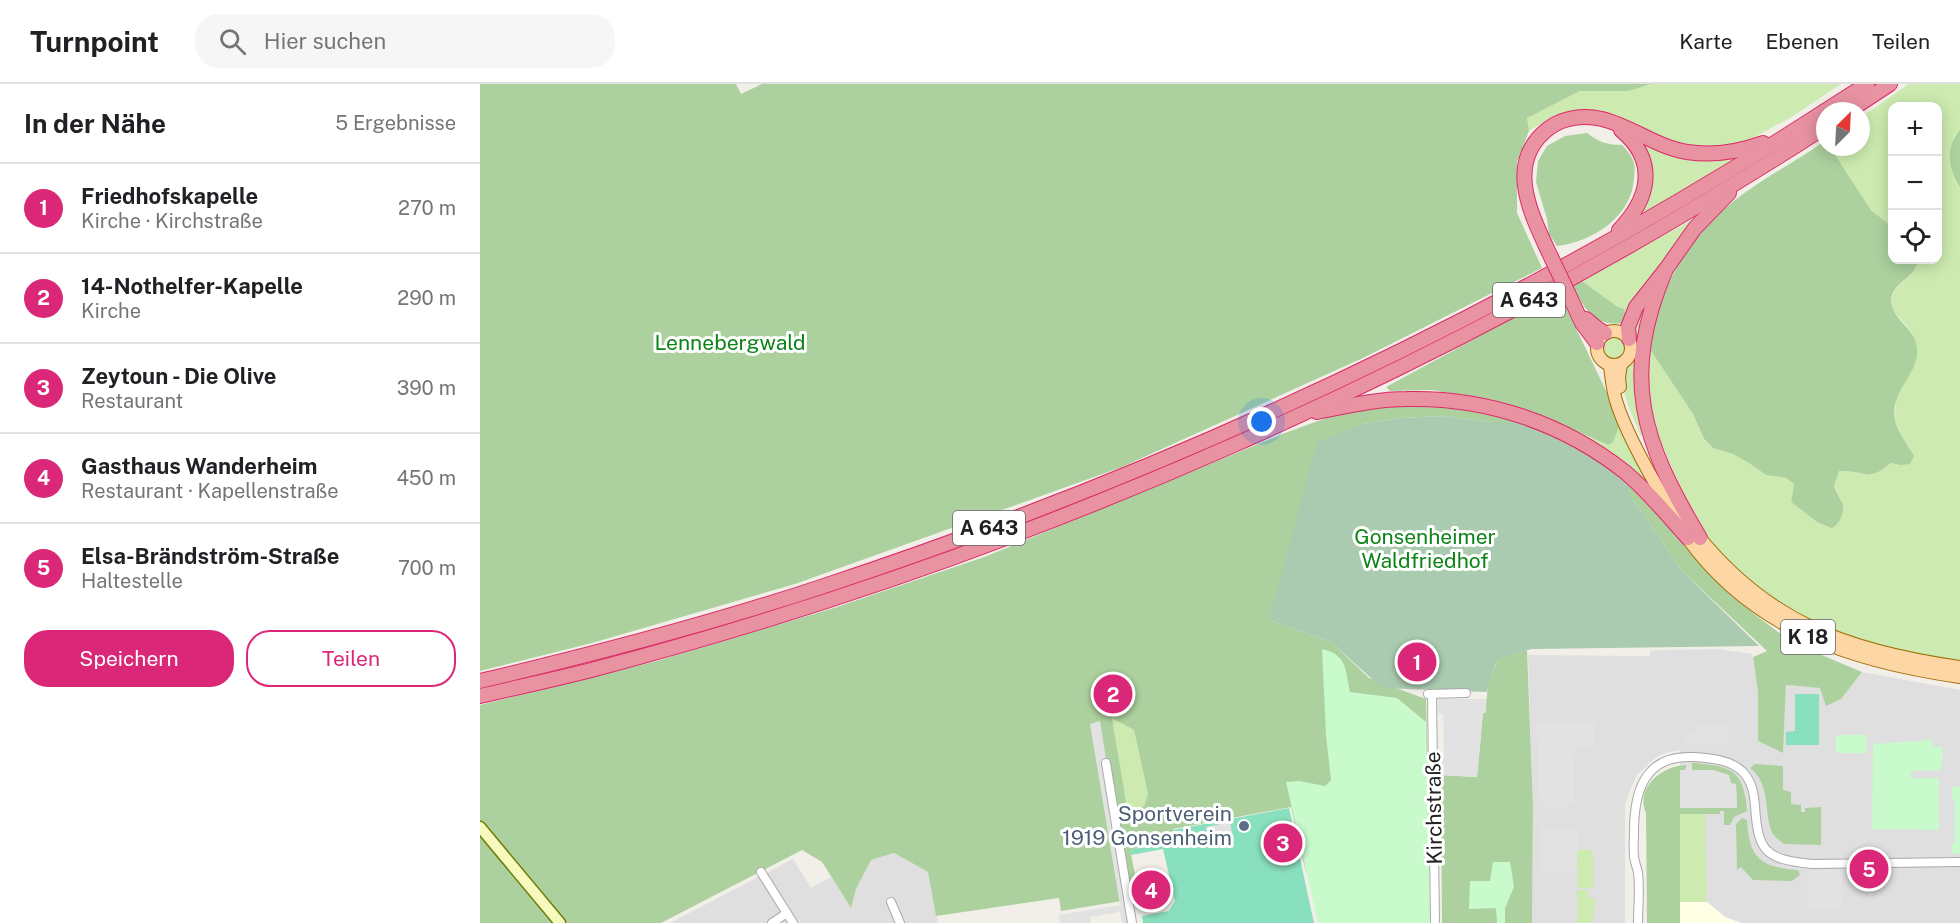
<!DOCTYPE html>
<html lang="de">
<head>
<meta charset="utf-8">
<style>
	body { margin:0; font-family:"Public Sans",sans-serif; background:#f6f6f6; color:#202124 }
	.controls { position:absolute; right:18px; top:18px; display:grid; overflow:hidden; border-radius:12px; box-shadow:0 3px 15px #0003 }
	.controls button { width:54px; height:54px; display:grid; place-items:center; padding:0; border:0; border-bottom:2px solid #e0e0e0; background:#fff; color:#202124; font:30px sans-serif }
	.compass { position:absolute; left:1336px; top:18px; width:54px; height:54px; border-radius:50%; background:#fff; box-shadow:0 3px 15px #0003; rotate:24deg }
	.you { position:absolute; left:782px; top:338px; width:21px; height:21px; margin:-15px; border:4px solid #fff; border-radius:50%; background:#1a73e8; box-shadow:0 0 0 9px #1a73e833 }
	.badge { display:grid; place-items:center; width:39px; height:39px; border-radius:50%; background:#db2777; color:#fff; font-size:20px; font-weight:700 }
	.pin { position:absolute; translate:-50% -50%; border:3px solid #fff; box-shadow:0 2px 6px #0006 }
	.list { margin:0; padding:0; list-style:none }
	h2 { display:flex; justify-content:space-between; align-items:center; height:78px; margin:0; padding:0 24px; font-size:26px }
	h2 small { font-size:20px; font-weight:400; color:#757577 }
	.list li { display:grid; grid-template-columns:39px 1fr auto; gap:18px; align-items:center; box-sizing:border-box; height:90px; padding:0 24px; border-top:2px solid #e0e0e0 }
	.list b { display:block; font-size:22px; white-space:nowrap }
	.list p { margin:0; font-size:20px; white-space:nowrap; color:#757577 }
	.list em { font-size:20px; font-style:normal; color:#757577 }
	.actions { display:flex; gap:12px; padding:18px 24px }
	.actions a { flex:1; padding:14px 0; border:2px solid #db2777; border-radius:24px; text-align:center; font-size:21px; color:#db2777 }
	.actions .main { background:#db2777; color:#fff }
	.icon { flex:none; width:33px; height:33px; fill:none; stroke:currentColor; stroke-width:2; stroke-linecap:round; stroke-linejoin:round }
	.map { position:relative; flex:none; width:1480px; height:839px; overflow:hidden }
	header { display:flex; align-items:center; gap:36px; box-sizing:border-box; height:84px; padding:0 30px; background:#fff; border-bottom:2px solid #e0e0e0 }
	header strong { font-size:28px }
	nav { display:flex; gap:33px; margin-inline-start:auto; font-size:21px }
	.search { width:420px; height:54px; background:#f6f6f6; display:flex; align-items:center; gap:15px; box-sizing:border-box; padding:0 21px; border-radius:24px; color:#757577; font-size:22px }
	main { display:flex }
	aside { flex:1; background:#fff }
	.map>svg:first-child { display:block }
</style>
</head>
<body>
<header>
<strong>Turnpoint</strong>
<div class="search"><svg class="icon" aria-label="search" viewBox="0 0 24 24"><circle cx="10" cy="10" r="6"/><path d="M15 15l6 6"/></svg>Hier suchen</div>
<nav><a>Karte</a><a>Ebenen</a><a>Teilen</a></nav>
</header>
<main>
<aside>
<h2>In der Nähe<small>5 Ergebnisse</small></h2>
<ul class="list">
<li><span class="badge">1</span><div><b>Friedhofskapelle</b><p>Kirche · Kirchstraße</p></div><em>270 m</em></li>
<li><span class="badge">2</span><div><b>14-Nothelfer-Kapelle</b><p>Kirche</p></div><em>290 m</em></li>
<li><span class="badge">3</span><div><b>Zeytoun - Die Olive</b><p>Restaurant</p></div><em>390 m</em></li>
<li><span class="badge">4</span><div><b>Gasthaus Wanderheim</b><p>Restaurant · Kapellenstraße</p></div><em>450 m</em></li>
<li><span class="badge">5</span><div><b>Elsa-Brändström-Straße</b><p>Haltestelle</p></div><em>700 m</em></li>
</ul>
<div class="actions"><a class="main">Speichern</a><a>Teilen</a></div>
</aside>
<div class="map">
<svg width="1480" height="839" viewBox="0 0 1480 839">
	<rect width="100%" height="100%" fill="#f2efe9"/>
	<g fill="#e0dfdf">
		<path d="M1238 565 1272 570 1278 608V657L1303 668 1306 601 1340 604 1361 614 1382 588 1480 606V839H1261L1245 833 1227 818H1200V666L1185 669 1176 673 1157 691 1150 706 1145 721V839H1052L1053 721 1048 571 1170 572V567L1180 566Z"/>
		<path d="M414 769 448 788 458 839H190L313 775 331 804 351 793 371 824 376 805 391 776Z"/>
	</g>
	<path fill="#ffffe5" d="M1200 818H1227L1245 833 1261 839H1200Z"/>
	<g fill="#cdebb0">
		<path d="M1172 0H1361L1310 34 1267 57 1240 63 1199 60 1113 26 1075 31 1049 47 1046 34 1100 7 1170 2Z"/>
		<path d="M1429 0H1480V46L1474 53 1480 103V578C1397 566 1328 547 1264 491 1248 476 1230 459 1219 440 1209 425 1203 407 1195 391 1183 362 1168 332 1167 300 1167 288 1168 276 1169 264L1213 330 1224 356 1233 364 1253 370 1269 379 1286 391 1306 394 1314 400 1311 418 1337 438 1351 444 1364 422 1354 402 1359 387C1387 387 1386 400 1411 379L1420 381 1429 363 1422 353 1415 336 1416 314 1424 299 1437 262C1434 254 1431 247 1426 241 1420 233 1412 229 1412 218 1412 198 1437 194 1438 176H1458V22H1412V143L1391 126 1350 63H1381V33Z"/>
		<path d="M1161 61 1193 72 1217 76 1259 72 1171 125 1161 129 1165 120Z"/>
		<path d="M1219 132C1192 164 1170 199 1146 232L1144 225 1138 223 1102 197Z"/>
		<path d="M1166 217 1165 350 1161 352C1154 335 1137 303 1145 284 1146 282 1149 280 1151 277 1158 268 1155 261 1152 251Z"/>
		<circle cx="1133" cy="264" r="11"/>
		<path d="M1141 338 1174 407 1131 370 1095 347 1128 361Z"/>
		<path d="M632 633 654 646 668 710 664 722 647 731Z"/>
		<path d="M1200 730H1225L1227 818H1200Z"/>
		<path d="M1097 766H1111L1113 770V804H1097V788H1099V785H1097Z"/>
		<path d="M1097 806H1108V814H1115L1114 833 1111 839H1097Z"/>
	</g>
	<g fill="#add19e" fill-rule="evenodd">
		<path d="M0 0H256L261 10 282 0H1172L1148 7H1100L1047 34 1049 47 1037 78V129L1062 184 883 274 642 383 315 500 112 559 0 587Z"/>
		<path d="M1480 46V103C1468 85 1465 63 1480 46Z"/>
		<path d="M1107 49C1119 58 1127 61 1142 61 1146 65 1151 71 1153 76 1155 81 1155 89 1154 94 1152 133 1112 158 1077 162L1069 150 1067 135 1056 98 1058 77 1067 62 1085 52Z"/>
		<path d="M1345 57V63H1350L1391 126 1412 143V176H1438C1437 192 1416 197 1412 212 1407 233 1435 243 1437 263 1440 291 1410 304 1415 336 1418 349 1428 361 1434 372L1430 380 1420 381 1411 379C1386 400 1387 386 1359 387L1354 402C1356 408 1360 414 1363 420 1365 428 1359 442 1351 444L1337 438 1311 418 1314 400 1306 394 1286 391 1269 379 1253 370 1233 364 1224 355 1213 330 1169 264C1181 198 1209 150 1263 110 1289 91 1318 76 1345 57Z"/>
		<path d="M1102 197 1138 223 1144 225 1146 232 1142 239C1113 243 1105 224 1092 202Z"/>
		<path d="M1079 209 1141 338 1133 358 1128 361 1056 329 1013 316 952 306 910 307 906 303Z"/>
		<path d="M945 320 990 323 1038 338H1010L963 332 920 334 883 340 789 536 851 558 889 594 946 615 949 736 826 788 811 723 693 745V757L650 766 660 814 581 827 579 814 456 832 448 788 414 769 391 776 376 805 371 824 342 778 322 766 181 839H0V621L177 577 354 524 507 472 805 349 849 333 896 323ZM632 634 654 646 668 710 664 722 648 730Z"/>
		<path d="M1151 404 1201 454 1231 492 1273 529 1311 558 1382 588 1361 615 1346 622 1340 604 1306 601 1303 669 1278 657V608L1273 573 1287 567 1201 486 1155 418 1147 411Z"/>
		<path d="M1047 566 1053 721 1052 839H962L961 691 997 693 1003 629H1006C1006 609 1009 588 1021 572Z"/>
		<path d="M1212 679C1251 682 1264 685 1267 727L1254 733 1250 741H1244V727H1240V730H1200V839H1167L1166 729C1155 703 1182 682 1206 681V686H1200V724H1257L1256 700H1251L1234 686H1212Z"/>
		<path d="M1275 680 1303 682V706L1311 708V720L1321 721V728H1325V724L1341 723V761L1304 760C1299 756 1293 752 1291 746 1284 724 1290 699 1270 684Z"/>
		<path d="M1262 734 1267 736C1269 774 1280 783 1318 786L1320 791 1312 797 1273 796 1261 783 1257 786 1256 740Z"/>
	</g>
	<path fill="#aacbaf" d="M963 332 1010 338H1038L1061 346 1105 368 1132 386 1151 404 1148 411 1155 418 1201 486 1279 562 1052 565C1014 574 1017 570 1007 608L902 604 851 558 789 536 837 358 883 340 920 334Z"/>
	<g fill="#c8facc">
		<path d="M842 565C868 571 865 586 870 608L917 614 946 638 950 839H838L806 698 819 697 845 702 851 696 846 651Z"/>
		<rect x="1356" y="651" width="30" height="18"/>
		<path d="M1452 656 1454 663H1462C1463 672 1464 680 1459 686L1431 687 1430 694H1459V746L1392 745 1393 660Z"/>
		<path d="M1472 703H1480V770L1472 769V760L1475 758V717L1472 714Z"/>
		<path d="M1013 778H1030L1034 803 1025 824V839H1017L1016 824 989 825 990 797H1010Z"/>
	</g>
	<g fill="#88e0be">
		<path d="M1315 610H1339V661H1306V648L1315 647Z"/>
		<path d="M809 724 834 839H663L662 832 689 827 695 817 683 765 651 771 650 766 693 757V746Z"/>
	</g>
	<g fill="#e2e2e2">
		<path d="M958 615H1006V629H1003L997 693 961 691 960 681 964 673 963 630 958 629Z"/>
		<path d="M620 637 652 839H642L640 828 610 833 611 839H580L579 831 640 821 610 640Z"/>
		<path d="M1057 639H1115L1114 662H1095L1094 720H1087L1086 725 1067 723 1058 713Z"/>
		<path d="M1217 640H1248V659H1204V649H1217Z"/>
		<path d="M1212 683V686H1233L1249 691 1251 699 1256 700 1257 724H1200V686H1205L1206 684Z"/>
		<path d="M750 738 753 754 729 759 726 743Z"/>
		<path d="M1060 744H1098L1097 788H1061Z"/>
		<rect x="1328" y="786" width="34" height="39"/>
		<path d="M1374 787 1398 788V805H1374Z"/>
	</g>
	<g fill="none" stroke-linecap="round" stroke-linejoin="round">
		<defs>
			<g id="street">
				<path d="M948 610 986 609"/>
				<path d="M952 610 955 839"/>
				<path d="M626 679 652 839"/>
				<path d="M281 788 313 839"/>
				<path d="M411 818 420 839"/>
				<path d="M292 839 307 829"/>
				<path d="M1158 839C1158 823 1160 805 1158 789 1157 783 1154 777 1154 771 1153 764 1154 756 1154 748 1154 708 1164 672 1211 673 1229 674 1250 675 1263 688 1272 698 1274 709 1275 722 1278 768 1285 775 1332 780L1480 778"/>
			</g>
			<path id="secondary" d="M0 743 80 839"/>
			<g id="primary">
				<circle cx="1134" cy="264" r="17"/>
				<path d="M1130 282C1131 290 1132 300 1134 309 1140 337 1165 382 1180 408 1189 423 1198 440 1208 455 1274 546 1373 578 1480 593"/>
				<path d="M1140 303 1139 294 1141 280"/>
				<path d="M1215 448C1287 539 1368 567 1480 583"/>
			</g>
			<g id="highway">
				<path d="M1345 27 1387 0"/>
				<path d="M1369 27 1410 0"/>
				<path d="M1139 146C1170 114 1178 77 1141 46"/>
				<path d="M1071 173C1052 132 1023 79 1069 44 1084 33 1104 31 1122 35 1151 42 1176 63 1207 68 1233 72 1258 68 1283 59"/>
				<path d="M1186 185C1140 294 1162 357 1220 454"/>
				<path d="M1089 211 1102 239 1117 259"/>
				<path d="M1106 235 1118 245 1125 249"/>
				<path d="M1149 255 1148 243 1156 223 1186 185 1215 144 1249 109"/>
				<path d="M837 328C867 322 897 315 927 315 1006 313 1083 339 1145 388 1168 407 1188 432 1208 454"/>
				<path d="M0 597C115 570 229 540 341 503 693 387 1033 228 1345 27"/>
				<path d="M0 612C38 603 77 595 115 585 545 472 972 284 1345 43"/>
			</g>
		</defs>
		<use href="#street" stroke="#a9a9a9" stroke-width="10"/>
		<use href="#secondary" stroke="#707d05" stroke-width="13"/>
		<use href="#primary" stroke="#a06b00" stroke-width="14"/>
		<use href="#highway" stroke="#dc2a67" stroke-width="16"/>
		<use href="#street" stroke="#fff" stroke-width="8"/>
		<use href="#secondary" stroke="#f7fabf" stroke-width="10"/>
		<use href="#primary" stroke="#fcd6a4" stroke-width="12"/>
		<use href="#highway" stroke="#e892a2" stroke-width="14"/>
		<defs>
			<path id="highway-bridge" d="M1071 173 1089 211"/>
		</defs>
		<use href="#highway-bridge" stroke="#dc2a67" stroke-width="16" stroke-linecap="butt"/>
		<use href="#highway-bridge" stroke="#e892a2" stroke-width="14"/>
	</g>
	<circle fill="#5c6f8a" stroke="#fff" stroke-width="2" cx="764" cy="742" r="6"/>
	<g text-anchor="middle" stroke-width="6" stroke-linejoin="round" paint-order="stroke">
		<g fill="#fff" stroke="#646464" stroke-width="1.5">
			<rect x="1013" y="199" width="72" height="34" rx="4.5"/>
			<rect x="473" y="427" width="72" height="34" rx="4.5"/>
			<rect x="1301" y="536" width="54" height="34" rx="4.5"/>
		</g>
		<g font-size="20" font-weight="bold" fill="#222">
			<text x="1049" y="223">A 643</text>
			<text x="509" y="451">A 643</text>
			<text x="1328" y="560">K 18</text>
		</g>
		<g font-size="21" fill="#0c8416" stroke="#fff">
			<text x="250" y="266">Lennebergwald</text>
			<text x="945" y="460">Gonsenheimer<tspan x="945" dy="24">Waldfriedhof</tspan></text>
		</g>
		<g font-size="21" fill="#222" stroke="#fff">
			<text transform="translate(954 724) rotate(-91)" y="7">Kirchstraße</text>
		</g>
		<g font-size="21" fill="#4e5e75" stroke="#fff" text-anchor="end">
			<text x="752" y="737">Sportverein<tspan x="752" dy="24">1919 Gonsenheim</tspan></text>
		</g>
	</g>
</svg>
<div class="controls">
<button>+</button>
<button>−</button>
<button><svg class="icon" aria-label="locate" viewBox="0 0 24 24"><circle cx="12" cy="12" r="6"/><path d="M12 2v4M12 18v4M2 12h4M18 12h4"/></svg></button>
</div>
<svg class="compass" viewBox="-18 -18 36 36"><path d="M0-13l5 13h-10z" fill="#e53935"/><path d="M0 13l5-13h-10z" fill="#757577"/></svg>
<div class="you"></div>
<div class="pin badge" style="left:937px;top:578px">1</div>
<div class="pin badge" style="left:633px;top:610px">2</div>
<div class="pin badge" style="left:803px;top:759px">3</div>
<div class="pin badge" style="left:671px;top:806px">4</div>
<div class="pin badge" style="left:1389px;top:785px">5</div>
</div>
</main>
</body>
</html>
